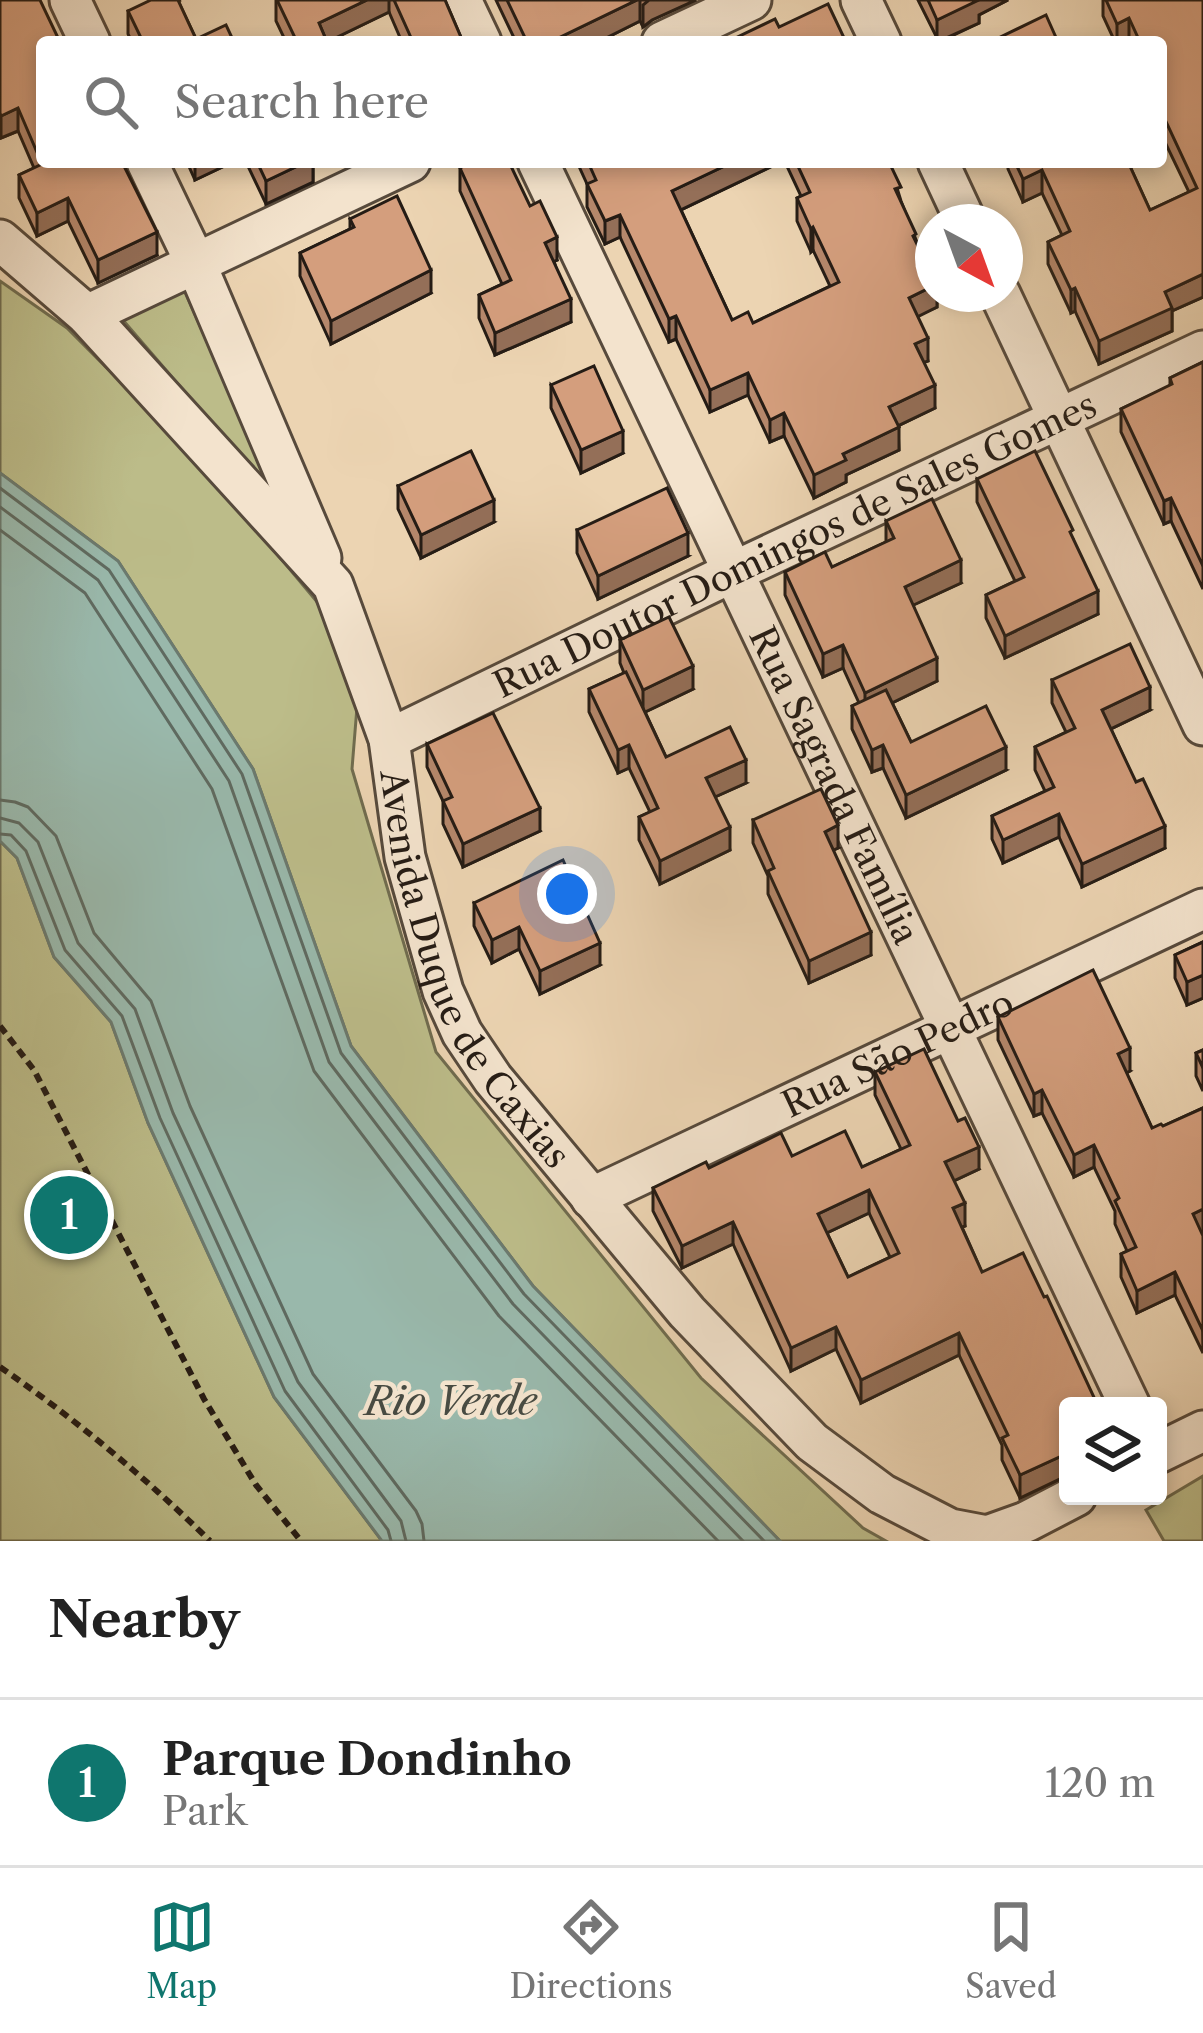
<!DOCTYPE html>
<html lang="en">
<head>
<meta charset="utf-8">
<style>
	body { margin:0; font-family:"Libre Caslon Text",serif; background:#f6f6f6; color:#222 }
	.controls { position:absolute; right:36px; bottom:36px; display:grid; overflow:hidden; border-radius:12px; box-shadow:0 6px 18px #0003 }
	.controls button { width:108px; height:108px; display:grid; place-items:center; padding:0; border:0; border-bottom:3px solid #e0e0e0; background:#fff; color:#222; font:60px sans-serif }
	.compass { position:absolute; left:915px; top:204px; width:108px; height:108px; border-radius:50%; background:#fff; box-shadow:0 6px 18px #0003; rotate:139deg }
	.you { position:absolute; left:567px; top:894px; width:42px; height:42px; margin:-30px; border:9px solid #fff; border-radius:50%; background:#1a73e8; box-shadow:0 0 0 18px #1a73e833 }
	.badge { display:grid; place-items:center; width:78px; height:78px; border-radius:50%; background:#0f766e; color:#fff; font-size:39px; font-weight:700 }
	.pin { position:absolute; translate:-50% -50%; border:6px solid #fff; box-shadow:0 3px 12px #0006 }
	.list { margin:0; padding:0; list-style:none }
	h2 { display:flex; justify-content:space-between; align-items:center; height:156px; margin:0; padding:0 48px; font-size:51px }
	h2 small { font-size:39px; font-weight:400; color:#767676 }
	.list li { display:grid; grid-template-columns:78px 1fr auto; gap:36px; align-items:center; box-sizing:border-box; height:168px; padding:0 48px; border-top:3px solid #e0e0e0 }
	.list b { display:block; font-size:45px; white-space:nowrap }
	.list p { margin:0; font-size:39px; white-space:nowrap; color:#767676 }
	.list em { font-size:39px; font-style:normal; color:#767676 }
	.icon { flex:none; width:66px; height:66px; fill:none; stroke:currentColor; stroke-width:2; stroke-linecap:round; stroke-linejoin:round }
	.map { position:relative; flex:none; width:1203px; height:1541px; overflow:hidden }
	.search { position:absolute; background:#fff; box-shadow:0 6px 18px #0003; left:36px; right:36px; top:36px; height:132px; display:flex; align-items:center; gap:30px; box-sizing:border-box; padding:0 42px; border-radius:12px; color:#767676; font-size:45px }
	.sheet { height:324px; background:#fff }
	nav { display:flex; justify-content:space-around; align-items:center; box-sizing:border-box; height:168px; border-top:3px solid #e0e0e0; background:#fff; font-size:33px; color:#767676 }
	nav a { display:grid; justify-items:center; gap:6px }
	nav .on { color:#0f766e }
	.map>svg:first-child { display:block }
</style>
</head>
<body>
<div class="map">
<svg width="1203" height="1541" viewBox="0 0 1203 1541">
	<rect width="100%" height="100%" fill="#ecd4b2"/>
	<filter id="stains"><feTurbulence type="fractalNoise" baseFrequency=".00167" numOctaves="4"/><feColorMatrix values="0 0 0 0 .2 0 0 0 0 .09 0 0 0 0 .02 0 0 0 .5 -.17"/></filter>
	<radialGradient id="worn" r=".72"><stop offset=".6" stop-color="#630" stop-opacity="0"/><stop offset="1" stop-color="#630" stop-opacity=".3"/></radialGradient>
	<g fill="#bcbc89" stroke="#706c4f" stroke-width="3">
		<path d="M0 281 67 328 202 464 318 603 357 707 352 769 436 1052 701 1378 863 1528 886 1541H780L533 1286 351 1046 253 769 118 561 0 473Z"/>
		<path d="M184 290 277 499 122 319Z"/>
		<path d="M0 841 17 858 54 957 111 1022 148 1123 274 1397 382 1541H0Z"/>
		<path d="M1203 1476V1541H1164L1146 1510Z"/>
	</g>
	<path fill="#99b8ab" stroke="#6b7a6f" stroke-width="3" d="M0 473 118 561 253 769 351 1046 533 1286 780 1541H382L274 1397 148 1123 111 1022 54 957 17 858 0 841Z"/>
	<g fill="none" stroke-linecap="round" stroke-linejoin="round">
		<g stroke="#5f6a60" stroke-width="3">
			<path d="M0 488 109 570 242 774 341 1053 524 1294 764 1541"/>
			<path d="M0 507 98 580 229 781 329 1062 513 1304 743 1541"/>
			<path d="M0 530 85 593 212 789 314 1071 499 1316 718 1541"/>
			<path d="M0 800 15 802 28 807 56 836 94 933 151 1001 190 1106 313 1374 416 1511 422 1524 424 1541"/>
			<path d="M0 818 19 823 38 842 78 943 135 1009 173 1113 298 1382 401 1521 406 1541"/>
			<path d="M0 834 11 835 26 851 65 950 122 1016 160 1118 285 1391 388 1530 391 1541"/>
		</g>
		<defs>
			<g id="street">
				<path d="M70 0 90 42"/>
				<path d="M461 0 481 42"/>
				<path d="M861 0 881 42"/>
				<path d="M662 42 751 0"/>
				<path d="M147 162 196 264 321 558"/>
				<path id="s1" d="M538 162 1130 1406"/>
				<path d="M938 162 966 222"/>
				<path id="s2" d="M0 240 87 315 333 585 389 739 405 857 443 991 462 1033 493 1079 687 1312 812 1442 882 1494 950 1529 987 1536 1026 1522 1076 1496"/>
				<path d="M1000 294 1203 725"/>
				<path d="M87 315 410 162"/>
				<path id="s3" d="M389 739 733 572 1203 351"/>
				<path id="s4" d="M591 1198 1203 909"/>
				<path d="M1158 1453 1203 1431"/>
			</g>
		</defs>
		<use href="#street" stroke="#574a3c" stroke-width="45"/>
		<g stroke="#251c15" stroke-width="6" stroke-dasharray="9 6" stroke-linecap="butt">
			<path d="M0 1026 34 1070 204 1399 256 1485 301 1541"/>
			<path d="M0 1367C74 1418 145 1477 210 1541"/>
		</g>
		<use href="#street" stroke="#f3e3cd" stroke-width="39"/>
	</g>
	<g fill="#b6886c" stroke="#251c15" stroke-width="3" fill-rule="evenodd">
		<path d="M0 0 42 42 157 255 98 283 68 221 37 236 19 198V175L34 168 18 131 1 138 0 136Z"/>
		<path d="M181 0 178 1 196 39 234 42H132L128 34V11Z"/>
		<path d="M276 0H445L463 42H402L389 12 327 42H286L276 21Z"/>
		<path d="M496 0H696L652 20 643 27 640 21 598 42H516Z"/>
		<path d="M918 0H1008L979 15V23L939 42Z"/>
		<path d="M1103 0H1203V297L1172 311V331L1099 364 1075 311 1071 313 1048 264V242L1062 235 1042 193 1023 202 1008 169V162H1128L1150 210 1189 192 1162 136 1161 42H1115L1103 16Z"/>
		<path d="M187 162H233L195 180Z"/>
		<path d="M246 162H313V182L266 204Z"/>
		<path d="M577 162H781L681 210 732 320 753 323 830 286 813 250 811 252 797 221V198L801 196 785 162H889L901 201 937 294V307L917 316 928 361 924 362 935 408 898 426 899 450 846 475V482L814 498 784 436 770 442 748 395 710 412 676 339 669 342 620 237 605 244 587 207V184Z"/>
		<path d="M460 168 530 206 557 260 554 261 571 322 495 355 479 318V295L502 284 460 191Z"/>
		<path d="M350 219 431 293 331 344 300 276V253L350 229Z"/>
		<path d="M1203 362V589L1171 521 1164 524 1121 432V409L1170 386V378Z"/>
		<path d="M551 385 623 453 581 473 551 408Z"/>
		<path d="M977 479 1073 539 1098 614 1005 658 986 618V595L1015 581 977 502Z"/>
		<path d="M398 486 494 522 421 558 398 509Z"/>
		<path d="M886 521 961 583 913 605 937 681 892 703 911 742 1006 770 906 818 883 768 872 772 852 729V706L859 703 843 668 823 677 785 595V572L832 567 886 542Z"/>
		<path d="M577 530 688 556 598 599 577 553Z"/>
		<path d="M620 640 693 689 645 712 666 757 746 783 715 797 730 850 660 884 639 840V817L650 812 629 768 618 773 589 712V689L624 673 620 663Z"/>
		<path d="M1052 680 1150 710 1111 729 1165 848 1082 887 1059 837 1003 863 992 839V816L1045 791 1035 770V747L1066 732 1052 703Z"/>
		<path d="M427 744 540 831 463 867 443 824V801L427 767Z"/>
		<path d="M753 820 838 848 833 850 871 955 809 983 768 894V876L753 843Z"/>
		<path d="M474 903 600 965 540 994 519 949 492 963 474 926Z"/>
		<path d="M1203 942V998L1187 1005 1175 978V955Z"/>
		<path d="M998 1017 1130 1071 1126 1073 1152 1128 1163 1126 1203 1108V1232L1201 1233 1203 1353 1175 1295 1137 1313 1121 1277V1254L1127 1251 1115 1224V1211L1094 1167 1074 1177 1042 1113 1034 1116 998 1040Z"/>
		<path d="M1203 1050V1091L1196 1076V1053Z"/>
		<path d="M875 1072 979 1169 954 1181 965 1226 962 1227 982 1272 1068 1406V1475L1020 1498 1002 1460V1445L959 1355 861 1403 836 1349 791 1371 733 1244 682 1268 653 1211V1188L709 1168 792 1156 862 1167 901 1149 875 1095ZM869 1213 890 1257 848 1277 827 1233Z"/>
	</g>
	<g fill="#946f58" stroke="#251c15" stroke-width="3">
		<path d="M367 0H389V12L327 42 319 23Z"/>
		<path d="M637 0H640V21L598 42H550Z"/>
		<path d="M649 0H696L652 20 643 27V5Z"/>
		<path d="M976 0H1008L979 15V23L937 42V20Z"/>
		<path d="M1129 18V41L1117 42V24Z"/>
		<path d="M18 108V131L1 138V116Z"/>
		<path d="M195 162H233L195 180Z"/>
		<path d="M306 162H313V182L266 204V181Z"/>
		<path d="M733 162H781L672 214V191Z"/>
		<path d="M1042 170V193L1023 202V179Z"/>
		<path d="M68 198V221L37 236V213Z"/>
		<path d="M620 215V237L605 244V221Z"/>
		<path d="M813 227V250L811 252V229Z"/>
		<path d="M157 232V255L98 283V260Z"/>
		<path d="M557 237V260L545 266V243Z"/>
		<path d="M431 270V293L331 344V321Z"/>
		<path d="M1203 274V297L1172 311V331L1099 364V341L1165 292Z"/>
		<path d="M933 286V294H937V307L909 321V298Z"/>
		<path d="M1075 288V311L1071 313V290Z"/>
		<path d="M571 299V322L495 355V333Z"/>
		<path d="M676 316V339L669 342V319Z"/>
		<path d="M928 338V361L915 366V344Z"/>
		<path d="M748 373V395L710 412V390Z"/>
		<path d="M935 385V408L889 430V407Z"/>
		<path d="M784 413V436L770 442V420Z"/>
		<path d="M899 427V450L846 475V482L814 498V475L843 454Z"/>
		<path d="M623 431V453L581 473V450Z"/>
		<path d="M1171 498V521L1164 524V501Z"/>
		<path d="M494 500V522L421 558V535Z"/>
		<path d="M688 533V556L598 599V576Z"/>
		<path d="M961 560V583L905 609V587Z"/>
		<path d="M1098 591V614L1005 658V636Z"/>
		<path d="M843 645V668L823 677V654Z"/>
		<path d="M937 658V681L865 716V693Z"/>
		<path d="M693 666V689L643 713V690Z"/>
		<path d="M1150 687V710L1102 733V710Z"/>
		<path d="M629 745V768L618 773V750Z"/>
		<path d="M883 745V768L872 772V750Z"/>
		<path d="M1006 747V770L906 818V795Z"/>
		<path d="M746 760V783L706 801V778Z"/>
		<path d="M540 808V831L463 867V844Z"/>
		<path d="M1059 814V837L1003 863V840Z"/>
		<path d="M838 825V848L825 854V832Z"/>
		<path d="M1165 826V848L1082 887V864Z"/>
		<path d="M730 827V850L660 884V861Z"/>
		<path d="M519 927V949L492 963V940Z"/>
		<path d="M871 932V955L809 983V961Z"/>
		<path d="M600 943V965L540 994V971Z"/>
		<path d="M1203 975V998L1187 1005V982Z"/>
		<path d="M1130 1048V1071L1118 1077V1054Z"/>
		<path d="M1042 1090V1113L1034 1116V1094Z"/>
		<path d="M1094 1145V1167L1074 1177V1155Z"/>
		<path d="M979 1147V1169L945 1185V1162Z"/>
		<path d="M869 1190V1213L818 1237V1214Z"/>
		<path d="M965 1203V1226L953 1231V1208Z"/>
		<path d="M1203 1209V1232L1193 1237V1214Z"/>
		<path d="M733 1222V1244L682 1268V1246Z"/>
		<path d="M1175 1272V1295L1137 1313V1291Z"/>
		<path d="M836 1327V1349L791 1371V1348Z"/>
		<path d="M959 1333V1355L861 1403V1380Z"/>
		<path d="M1068 1453V1475L1020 1498V1475Z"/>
	</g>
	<g fill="#d49e7d" stroke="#251c15" stroke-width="3" fill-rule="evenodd">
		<path d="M0 0H40L60 42H42V162H122L157 232 98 260 68 198 37 213 19 175 42 164 18 108 1 116 0 113Z"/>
		<path d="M151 0H178L196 39 226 25 234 42H143L128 11Z"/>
		<path d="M277 0H367L319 23 327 42H297Z"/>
		<path d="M394 0H445L463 42H413Z"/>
		<path d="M507 0H637L550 42H527Z"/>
		<path d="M928 0H979L937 20Z"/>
		<path d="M1106 0H1203V274L1165 292 1172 308 1099 341 1075 288 1071 290 1048 242 1070 231 1042 170 1023 179 1015 162H1128L1150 210 1197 188 1162 113 1161 114V42H1140L1129 18 1117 24Z"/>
		<path d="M828 4 846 42H727L775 19 779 27Z"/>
		<path d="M1046 15 1058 42H990Z"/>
		<path d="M257 162H306L266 181Z"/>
		<path d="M473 162H509L530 206 540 201 557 237 545 243 571 299 495 333 479 295 511 280 460 168Z"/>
		<path d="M588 162H733L672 191 732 320 748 312 753 323 839 282 813 227 811 229 797 198 810 192 796 162H889L901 187 895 189 916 234 913 236 933 277V286L909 298 928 338 915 344 935 385 889 407 899 427 843 454 846 460 814 475 784 413 770 420 748 373 710 390 676 316 669 319 620 215 605 221 587 184 596 180Z"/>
		<path d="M397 196 431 270 331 321 300 253 354 227 350 219Z"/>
		<path d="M1203 362V566L1171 498 1164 501 1121 409 1172 384 1170 378Z"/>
		<path d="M594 366 623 431 581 450 551 385Z"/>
		<path d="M471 451 494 500 421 535 398 486Z"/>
		<path d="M1035 451 1073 530 1070 532 1098 591 1005 636 986 595 1024 577 977 479Z"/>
		<path d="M667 488 688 533 598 576 577 530Z"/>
		<path d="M932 499 961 560 905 587 937 658 865 693 843 645 823 654 785 572 825 552 832 567 894 538 886 521Z"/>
		<path d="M669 617 693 666 643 690 620 640Z"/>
		<path d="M1130 644 1150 687 1102 710 1136 782 1143 779 1165 826 1082 864 1059 814 1003 840 992 816 1054 787 1035 747 1075 728 1052 680Z"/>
		<path d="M626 672 666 757 730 727 746 760 706 778 730 827 660 861 639 817 658 808 629 745 618 750 589 689Z"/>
		<path d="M886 690 911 742 986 706 1006 747 906 795 883 745 872 750 852 706Z"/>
		<path d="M493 713 540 808 463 844 443 801 452 797 427 744Z"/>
		<path d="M821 789 838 825 825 832 871 932 809 961 768 871 774 868 753 820Z"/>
		<path d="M563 860 600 943 540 971 519 927 492 940 474 903Z"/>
		<path d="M1203 942V975L1187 982 1175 955Z"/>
		<path d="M1093 970 1130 1048 1118 1054 1152 1128 1161 1124 1163 1126 1203 1108V1209L1193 1214 1203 1236V1331L1175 1272 1137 1291 1121 1254 1136 1247 1115 1201 1119 1198 1094 1145 1074 1155 1042 1090 1034 1094 998 1017Z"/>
		<path d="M924 1049 958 1121 965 1118 979 1147 945 1162 965 1203 953 1208 982 1272 1023 1253 1044 1297 1047 1296 1098 1406H1068V1453L1020 1475 1002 1438 1008 1435 959 1333 861 1380 836 1327 791 1348 733 1222 682 1246 653 1188 706 1162 709 1168 781 1133 792 1156 845 1131 862 1167 910 1145 875 1072ZM869 1190 899 1253 848 1277 818 1214Z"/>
		<path d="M1203 1050V1068L1196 1053Z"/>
	</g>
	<g text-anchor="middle" stroke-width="9" stroke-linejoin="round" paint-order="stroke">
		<g font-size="36" fill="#251c15" stroke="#f3e3cd">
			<text dy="13" stroke="none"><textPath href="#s3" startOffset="450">Rua Doutor Domingos de Sales Gomes</textPath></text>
			<text dy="13" stroke="none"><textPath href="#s1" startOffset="690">Rua Sagrada Família</textPath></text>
			<text dy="13" stroke="none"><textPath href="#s2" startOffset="894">Avenida Duque de Caxias</textPath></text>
			<text dy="13" stroke="none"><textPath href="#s4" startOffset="339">Rua São Pedro</textPath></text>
		</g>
		<g font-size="39" font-style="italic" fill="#484b42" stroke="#f3e3cd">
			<text x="451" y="1415">Rio Verde</text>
		</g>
	</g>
	<rect width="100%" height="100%" filter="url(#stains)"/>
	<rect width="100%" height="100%" fill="url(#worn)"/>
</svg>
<div class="controls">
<button><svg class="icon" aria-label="layers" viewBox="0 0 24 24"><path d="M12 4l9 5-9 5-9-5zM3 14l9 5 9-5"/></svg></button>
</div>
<svg class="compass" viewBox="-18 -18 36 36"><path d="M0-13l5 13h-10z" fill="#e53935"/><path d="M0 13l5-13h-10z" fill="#767676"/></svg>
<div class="you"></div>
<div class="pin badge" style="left:69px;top:1215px">1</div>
<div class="search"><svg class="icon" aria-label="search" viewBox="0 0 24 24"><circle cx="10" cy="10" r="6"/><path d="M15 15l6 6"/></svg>Search here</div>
</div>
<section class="sheet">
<h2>Nearby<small></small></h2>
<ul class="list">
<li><span class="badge">1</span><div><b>Parque Dondinho</b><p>Park</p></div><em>120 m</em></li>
</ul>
</section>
<nav>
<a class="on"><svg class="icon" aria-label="map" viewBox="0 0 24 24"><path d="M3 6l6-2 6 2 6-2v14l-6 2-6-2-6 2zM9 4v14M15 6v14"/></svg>Map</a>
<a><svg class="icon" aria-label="directions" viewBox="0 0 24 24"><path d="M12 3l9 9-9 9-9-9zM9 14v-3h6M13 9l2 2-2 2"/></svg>Directions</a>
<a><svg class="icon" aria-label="saved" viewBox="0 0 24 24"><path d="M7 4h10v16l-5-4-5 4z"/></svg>Saved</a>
</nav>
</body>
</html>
